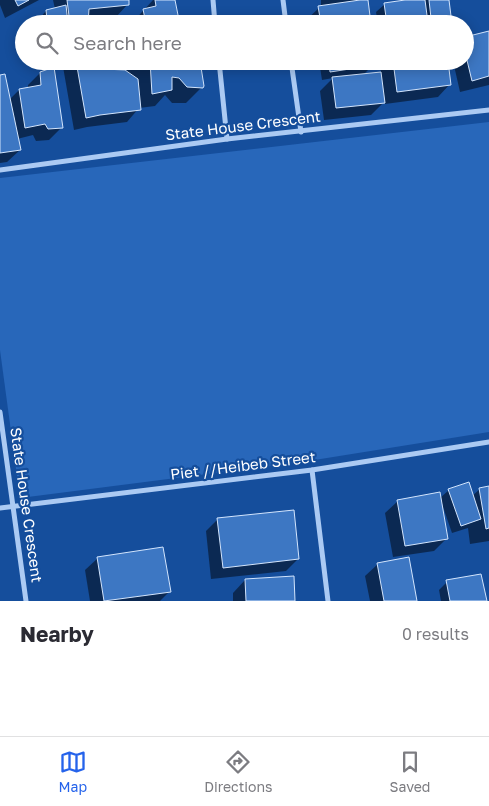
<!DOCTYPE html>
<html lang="en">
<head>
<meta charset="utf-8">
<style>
	body { margin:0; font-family:"Golos Text",sans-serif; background:#f7f7f7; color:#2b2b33 }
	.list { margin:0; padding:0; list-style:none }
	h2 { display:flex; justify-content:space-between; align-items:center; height:65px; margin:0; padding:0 20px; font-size:21px }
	h2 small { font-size:16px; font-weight:400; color:#7c7c81 }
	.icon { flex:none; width:28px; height:28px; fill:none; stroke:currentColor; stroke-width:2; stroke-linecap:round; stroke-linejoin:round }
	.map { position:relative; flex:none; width:489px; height:601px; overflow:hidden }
	.search { position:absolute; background:#fff; box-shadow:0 2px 12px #0003; left:15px; right:15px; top:15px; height:55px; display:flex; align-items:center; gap:12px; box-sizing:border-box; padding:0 18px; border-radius:28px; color:#7c7c81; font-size:19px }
	.sheet { height:135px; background:#fff }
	nav { display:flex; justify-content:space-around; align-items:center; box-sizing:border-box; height:70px; border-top:1px solid #e1e1e2; background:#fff; font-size:14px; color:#7c7c81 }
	nav a { display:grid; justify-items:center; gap:2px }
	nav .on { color:#2563eb }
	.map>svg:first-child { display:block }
</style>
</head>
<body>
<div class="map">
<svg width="489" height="601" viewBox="0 0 489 601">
	<rect width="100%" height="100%" fill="#154e9c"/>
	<path fill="#2867ba" d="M489 122V432L302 462 20 498 0 350V178Z"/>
	<g fill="#0007">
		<path d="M0 0H39L5 18 0 5Z"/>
		<path d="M53 0H127L128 4 116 17 87 20V24H38V20L46 11 55 9Z"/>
		<path d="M153 0H174L173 24H131Z"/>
		<path d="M321 0H368L370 24H307L306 20 319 8 321 7Z"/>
		<path d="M414 0H448L450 15 441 24H378L376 12 385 4Z"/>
		<path d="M489 33V85L460 92 453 61H465V38Z"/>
		<path d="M62 61H100L103 70 127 73 125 61H198L202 87 186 103H172L165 95 155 106 139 108 127 122 87 127 74 130Z"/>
		<path d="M319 61H374V64L363 75 381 73 379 61H447L450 84 438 97 385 104V101L371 115 324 120 320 91 333 78 322 80Z"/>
		<path d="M40 73 61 128 49 140 36 141 33 135 17 139 20 150 7 162 0 163V76L9 100 19 90 28 89V85Z"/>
		<path d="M489 487V541L470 544 468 528 452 533 442 504 441 505 447 538 434 551 393 557 385 513 398 501 440 498 449 490 472 496 480 489Z"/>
		<path d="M218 519 298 559 286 571 211 579 206 531Z"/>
		<path d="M98 558 169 592 160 601H90L85 570Z"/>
		<path d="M378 564 416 601H370L365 576Z"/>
		<path d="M245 580 294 601H233V593Z"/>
		<path d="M447 582 485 601H441L439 590Z"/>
	</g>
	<g fill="#3d77c3" stroke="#d3e5fd">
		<path d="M15 0H29L18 6Z"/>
		<path d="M67 0H129V5L89 9 88 24H70Z"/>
		<path d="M155 0H175L178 15 175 23 206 19V24H146L143 9 156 6Z"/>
		<path d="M360 0H368L371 24H321L318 6Z"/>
		<path d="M405 0H425L428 23 387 24 384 3Z"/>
		<path d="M429 0H449L451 16 431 18Z"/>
		<path d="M66 5 68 24H37L47 20 46 10Z"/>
		<path d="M489 31V76L472 81 465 52V37Z"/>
		<path d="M76 61H101L104 69 125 70 138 79 141 110 100 115 86 118Z"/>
		<path d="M150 61H200L204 86 203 88 187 87 179 78 172 77V90L152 94Z"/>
		<path d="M329 61H375L376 65 330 72Z"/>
		<path d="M393 61H448L451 85 397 92Z"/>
		<path d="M54 67 63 128 48 129 45 124 25 128 19 89 41 85 40 72Z"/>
		<path d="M381 72 385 103 336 108 332 77Z"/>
		<path d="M5 74 21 150 0 153V75Z"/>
		<path d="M469 482 481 519 461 526 448 489Z"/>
		<path d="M489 486V528L486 529 479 488Z"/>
		<path d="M440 492 448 539 405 546 397 500Z"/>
		<path d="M294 510 299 559 223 568 217 518Z"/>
		<path d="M163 547 171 592 104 601 97 557Z"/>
		<path d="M409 557 417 601H384L377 563Z"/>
		<path d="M481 574 487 601H450L446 580Z"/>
		<path d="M294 576 295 601H246L245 579Z"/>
	</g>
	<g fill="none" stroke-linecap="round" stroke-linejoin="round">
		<g stroke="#abcaf3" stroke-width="5">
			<path d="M213 0 215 24"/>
			<path d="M283 0 286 24"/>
			<path d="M219 61 227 139"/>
			<path d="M291 61 301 132"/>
			<path d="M0 170 227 139 489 110"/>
			<path d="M0 412 26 601"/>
			<path d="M312 470 328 601"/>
			<path d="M0 508 312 470 489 442"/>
		</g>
	</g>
	<g text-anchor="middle" stroke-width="4.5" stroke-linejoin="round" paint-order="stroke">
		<g font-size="15" fill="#fff" stroke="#154e9c">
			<text transform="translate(243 126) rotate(-7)" y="5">State House Crescent</text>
			<text transform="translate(243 466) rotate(-7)" y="5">Piet //Heibeb Street</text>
			<text transform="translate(26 505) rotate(82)" y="5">State House Crescent</text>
		</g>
	</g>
</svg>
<div class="search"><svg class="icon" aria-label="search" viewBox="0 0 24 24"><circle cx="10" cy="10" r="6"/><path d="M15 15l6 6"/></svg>Search here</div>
</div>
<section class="sheet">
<h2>Nearby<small>0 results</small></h2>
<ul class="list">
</ul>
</section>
<nav>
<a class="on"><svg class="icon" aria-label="map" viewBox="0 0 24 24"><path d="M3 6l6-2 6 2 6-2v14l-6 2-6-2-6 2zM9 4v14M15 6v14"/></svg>Map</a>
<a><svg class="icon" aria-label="directions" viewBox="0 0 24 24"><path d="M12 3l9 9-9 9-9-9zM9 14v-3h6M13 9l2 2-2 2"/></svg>Directions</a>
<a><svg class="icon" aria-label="saved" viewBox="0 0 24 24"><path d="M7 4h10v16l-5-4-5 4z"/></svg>Saved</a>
</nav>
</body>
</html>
